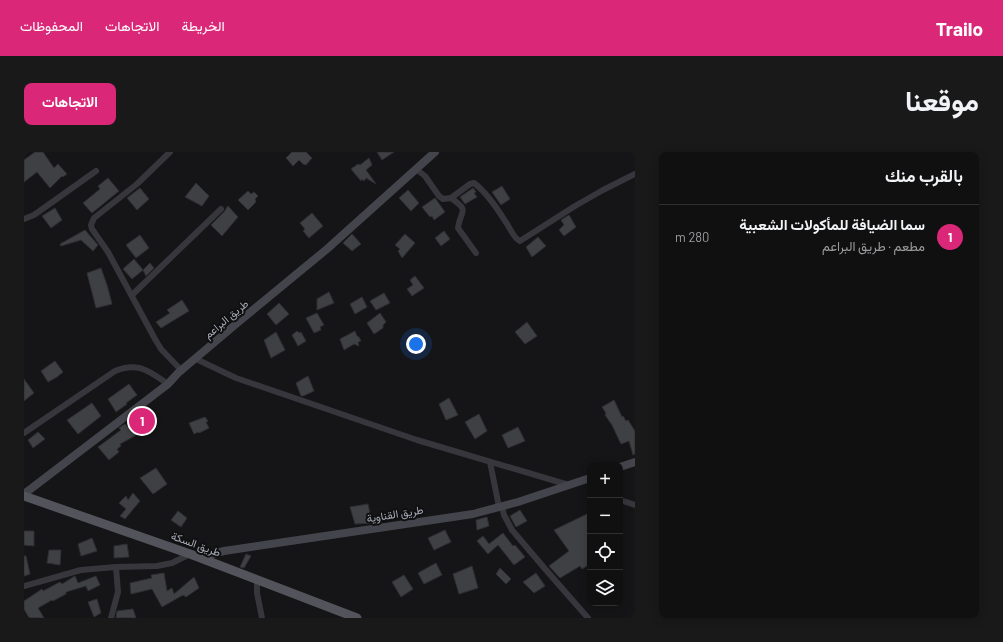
<!DOCTYPE html>
<html lang="ar">
<head>
<meta charset="utf-8">
<style>
	body { margin:0; font-family:Barlow,Vazirmatn,sans-serif; background:#19191a; color:#f1f3f6; direction:rtl }
	.controls { position:absolute; right:12px; bottom:12px; display:grid; overflow:hidden; border-radius:8px; box-shadow:0 2px 10px #0003 }
	.controls button { width:36px; height:36px; display:grid; place-items:center; padding:0; border:0; border-bottom:1px solid #303031; background:#101011; color:#f1f3f6; font:20px sans-serif }
	.you { position:absolute; left:392px; top:192px; width:14px; height:14px; margin:-10px; border:3px solid #fff; border-radius:50%; background:#1a73e8; box-shadow:0 0 0 6px #1a73e833 }
	.badge { display:grid; place-items:center; width:26px; height:26px; border-radius:50%; background:#db2777; color:#fff; font-size:13px; font-weight:700 }
	.pin { position:absolute; translate:-50% -50%; border:2px solid #fff; box-shadow:0 1px 4px #0006 }
	.list { margin:0; padding:0; list-style:none }
	h2 { display:flex; justify-content:space-between; align-items:center; height:52px; margin:0; padding:0 16px; font-size:17px }
	h2 small { font-size:13px; font-weight:400; color:#9c9d9f }
	.list li { display:grid; grid-template-columns:26px 1fr auto; gap:12px; align-items:center; box-sizing:border-box; height:64px; padding:0 16px; border-top:1px solid #303031 }
	.list b { display:block; font-size:15px; white-space:nowrap }
	.list p { margin:0; font-size:13px; white-space:nowrap; color:#9c9d9f }
	.list em { font-size:13px; font-style:normal; color:#9c9d9f }
	.icon { flex:none; width:22px; height:22px; fill:none; stroke:currentColor; stroke-width:2; stroke-linecap:round; stroke-linejoin:round }
	.map { position:relative; flex:none; width:611px; height:466px; overflow:hidden; direction:ltr; border-radius:8px }
	header { display:flex; align-items:center; gap:24px; box-sizing:border-box; height:56px; padding:0 20px; background:#db2777; color:#fff }
	header strong { font-size:19px }
	nav { display:flex; gap:22px; margin-inline-start:auto; font-size:14px }
	.intro { display:flex; align-items:center; justify-content:space-between; box-sizing:border-box; height:96px; padding:0 24px }
	h1 { margin:0; font-size:28px }
	.button { padding:10px 18px; border-radius:8px; background:#db2777; color:#fff; font-size:14px; font-weight:700 }
	main { display:flex; gap:24px; padding:0 24px }
	aside { flex:1; background:#101011; border-radius:8px; box-shadow:0 2px 10px #0003 }
	.map>svg:first-child { display:block }
</style>
</head>
<body>
<header>
<strong>Trailo</strong>
<nav><a>الخريطة</a><a>الاتجاهات</a><a>المحفوظات</a></nav>
</header>
<div class="intro"><h1>موقعنا</h1><a class="button">الاتجاهات</a></div>
<main>
<aside>
<h2>بالقرب منك<small></small></h2>
<ul class="list">
<li><span class="badge">1</span><div><b>سما الضيافة للمأكولات الشعبية</b><p>مطعم · طريق البراعم</p></div><em>280 m</em></li>
</ul>
</aside>
<div class="map">
<svg width="611" height="466" viewBox="0 0 611 466">
	<rect width="100%" height="100%" fill="#151517"/>
	<g fill="#3f4044" stroke="#2f2f33">
		<path d="M11 0H19L30 16 34 12 43 22 39 25 38 24 26 36 13 20 0 30V8Z"/>
		<path d="M268 0H282L288 6 282 13 279 12 275 8 269 14 262 6Z"/>
		<path d="M353 0H370L358 8Z"/>
		<path d="M345 6 348 13 342 18 352 32 342 26 340 29 338 27 337 29 327 17 334 12 336 13Z"/>
		<path d="M84 26 95 39 68 61 59 51 76 37 74 34Z"/>
		<path d="M172 31 185 44 178 54 161 45Z"/>
		<path d="M478 34 486 47 477 53 468 40Z"/>
		<path d="M116 36 125 47 113 58 103 46Z"/>
		<path d="M449 36 452 40 450 41 453 45 441 52 436 45Z"/>
		<path d="M384 38 395 51 387 59 375 46Z"/>
		<path d="M224 39 227 42 230 40 234 44 231 47 232 50 224 58 214 48Z"/>
		<path d="M411 46 421 60 410 68 408 64 406 65 398 55Z"/>
		<path d="M204 54 214 65 198 84 187 73 200 60Z"/>
		<path d="M31 56 38 68 27 76 18 64Z"/>
		<path d="M288 61 299 74 285 86 279 79 281 77 276 71Z"/>
		<path d="M545 63 552 75 540 84 535 78 540 73 537 68Z"/>
		<path d="M61 78 74 93 69 99 57 88 37 94 36 92Z"/>
		<path d="M420 79 426 87 417 94 411 86Z"/>
		<path d="M328 82 337 92 328 99 319 91Z"/>
		<path d="M381 82 391 91 378 106 374 99 376 97 371 93Z"/>
		<path d="M116 83 125 96 112 106 102 93Z"/>
		<path d="M514 85 522 94 508 105 502 95Z"/>
		<path d="M110 107 119 118 108 127 99 117Z"/>
		<path d="M126 111 130 116 122 124 119 118Z"/>
		<path d="M77 116 83 133 88 152 72 156 63 121Z"/>
		<path d="M391 124 400 136 388 144 383 137 389 133 386 128Z"/>
		<path d="M305 140 310 151 293 158V147Z"/>
		<path d="M360 141 366 151 352 158 346 149Z"/>
		<path d="M338 145 343 155 331 162 326 152Z"/>
		<path d="M158 148 165 159 137 176 132 170 146 161 143 158Z"/>
		<path d="M255 151 265 162 252 173 243 162Z"/>
		<path d="M293 161 300 173 296 175 297 178 290 181 282 166Z"/>
		<path d="M356 161 362 170 359 173V176L350 182 343 171Z"/>
		<path d="M503 170 513 184 501 192 491 180Z"/>
		<path d="M273 179 275 181 277 180 282 189 274 194 268 183Z"/>
		<path d="M331 179 333 184 335 185 337 189 334 190 335 194 330 192 320 198 316 187Z"/>
		<path d="M252 180 261 198 247 206 240 188Z"/>
		<path d="M31 209 39 220 33 225 24 230 17 219Z"/>
		<path d="M284 224 290 239 279 244H277L272 231Z"/>
		<path d="M0 227 10 241 0 249Z"/>
		<path d="M105 232 113 243 102 251 103 252 92 260 84 247Z"/>
		<path d="M425 246 434 263 422 268 415 252Z"/>
		<path d="M590 248 598 265 599 264 602 269 604 268 611 279V302L609 303 605 289 597 292 588 273 581 263 582 261 578 255Z"/>
		<path d="M68 251 77 264 54 282 43 268Z"/>
		<path d="M122 260 131 272 117 283 116 281 96 292 97 294 93 297 95 300 85 308 74 295 97 278 95 276 101 272 104 275Z"/>
		<path d="M455 262 463 279 451 287 441 270Z"/>
		<path d="M181 265 184 269 182 270 185 276 175 281 174 280 170 282 165 271Z"/>
		<path d="M494 275 501 289 484 296 478 283Z"/>
		<path d="M14 280 21 287 9 296 4 288Z"/>
		<path d="M132 316 143 332 129 342 116 326Z"/>
		<path d="M109 341 116 349 101 367 96 364 102 357 95 351 102 344 104 348Z"/>
		<path d="M344 352 348 371 331 372 326 355Z"/>
		<path d="M496 358 503 369 492 375 486 364Z"/>
		<path d="M154 359 163 366 157 375 147 368Z"/>
		<path d="M563 362 566 366V412L558 417 556 414 536 426 525 414 545 399 530 378Z"/>
		<path d="M463 365 465 374 453 378 452 368Z"/>
		<path d="M421 378 427 390 410 398 404 386Z"/>
		<path d="M0 379H10V394L0 393Z"/>
		<path d="M479 381 489 394 491 393 501 405 490 413 474 393 464 402 453 389 459 384 465 392Z"/>
		<path d="M68 386 73 399 57 404 54 392Z"/>
		<path d="M103 392 105 405 90 406V394Z"/>
		<path d="M25 398H37L36 413 23 411Z"/>
		<path d="M222 402 227 404 220 416 216 415Z"/>
		<path d="M0 404H2L6 422 0 424Z"/>
		<path d="M412 411 418 423 400 432 394 421Z"/>
		<path d="M448 414 454 436 435 442 429 422Z"/>
		<path d="M476 416 487 427 482 432 472 422Z"/>
		<path d="M140 421 143 439 148 436 150 442 170 425 175 436 162 445 159 443 138 455 128 437 107 442 106 431 128 426 127 423Z"/>
		<path d="M512 421 521 434 510 441 499 430Z"/>
		<path d="M380 423 389 437 377 445 368 430Z"/>
		<path d="M51 424 54 431 72 424 76 433 64 439 62 434 42 440V442L29 449 28 448 14 456 20 466H5L0 457V449L18 437 19 439 36 430 38 432Z"/>
		<path d="M73 447 77 461 70 465 64 450Z"/>
		<path d="M109 457 112 466H92L93 459Z"/>
	</g>
	<g fill="none" stroke-linecap="round" stroke-linejoin="round">
		<g stroke="#36363c" stroke-width="6">
			<path d="M146 0 113 32 70 66 67 73 68 77 84 100 131 187 137 197 158 219"/>
			<path d="M392 17 401 24 415 44 419 47 427 46C447 60 436 58 434 76L452 101"/>
			<path d="M427 46 446 32 450 31C462 40 473 56 481 69 486 75 489 86 496 89L551 54 579 38 611 22"/>
			<path d="M0 67 10 63 72 19"/>
			<path d="M108 143 197 57"/>
			<path d="M172 207 212 226 393 288 545 333"/>
			<path d="M0 281 91 219C114 209 126 220 144 232"/>
			<path d="M466 310 475 355"/>
			<path d="M596 348 611 353"/>
			<path d="M478 354 480 363 488 378 522 418 564 466"/>
			<path d="M233 427V441L238 466"/>
			<path d="M0 434 57 418 92 415 133 414 148 411 166 402"/>
			<path d="M87 466 94 440 92 415"/>
		</g>
		<g stroke="#44454c" stroke-width="8">
			<path d="M596 315 611 310"/>
			<path d="M0 342 144 232 154 221 218 167 303 97 411 0"/>
			<path d="M177 406 188 402 200 399 449 362 494 350 566 326"/>
		</g>
		<path stroke="#52535b" stroke-width="9" d="M0 344 166 402 333 466"/>
	</g>
	<g text-anchor="middle" stroke-width="4" stroke-linejoin="round" paint-order="stroke">
		<g font-size="11" fill="#a6abb7" stroke="#101011">
			<text transform="translate(202 167) rotate(-40)" y="4">طريق البراعم</text>
			<text transform="translate(371 362) rotate(-9)" y="4">طريق القناوية</text>
			<text transform="translate(172 392) rotate(20)" y="4">طريق السكة</text>
		</g>
	</g>
</svg>
<div class="controls">
<button>+</button>
<button>−</button>
<button><svg class="icon" aria-label="locate" viewBox="0 0 24 24"><circle cx="12" cy="12" r="6"/><path d="M12 2v4M12 18v4M2 12h4M18 12h4"/></svg></button>
<button><svg class="icon" aria-label="layers" viewBox="0 0 24 24"><path d="M12 4l9 5-9 5-9-5zM3 14l9 5 9-5"/></svg></button>
</div>
<div class="you"></div>
<div class="pin badge" style="left:118px;top:269px">1</div>
</div>
</main>
</body>
</html>
